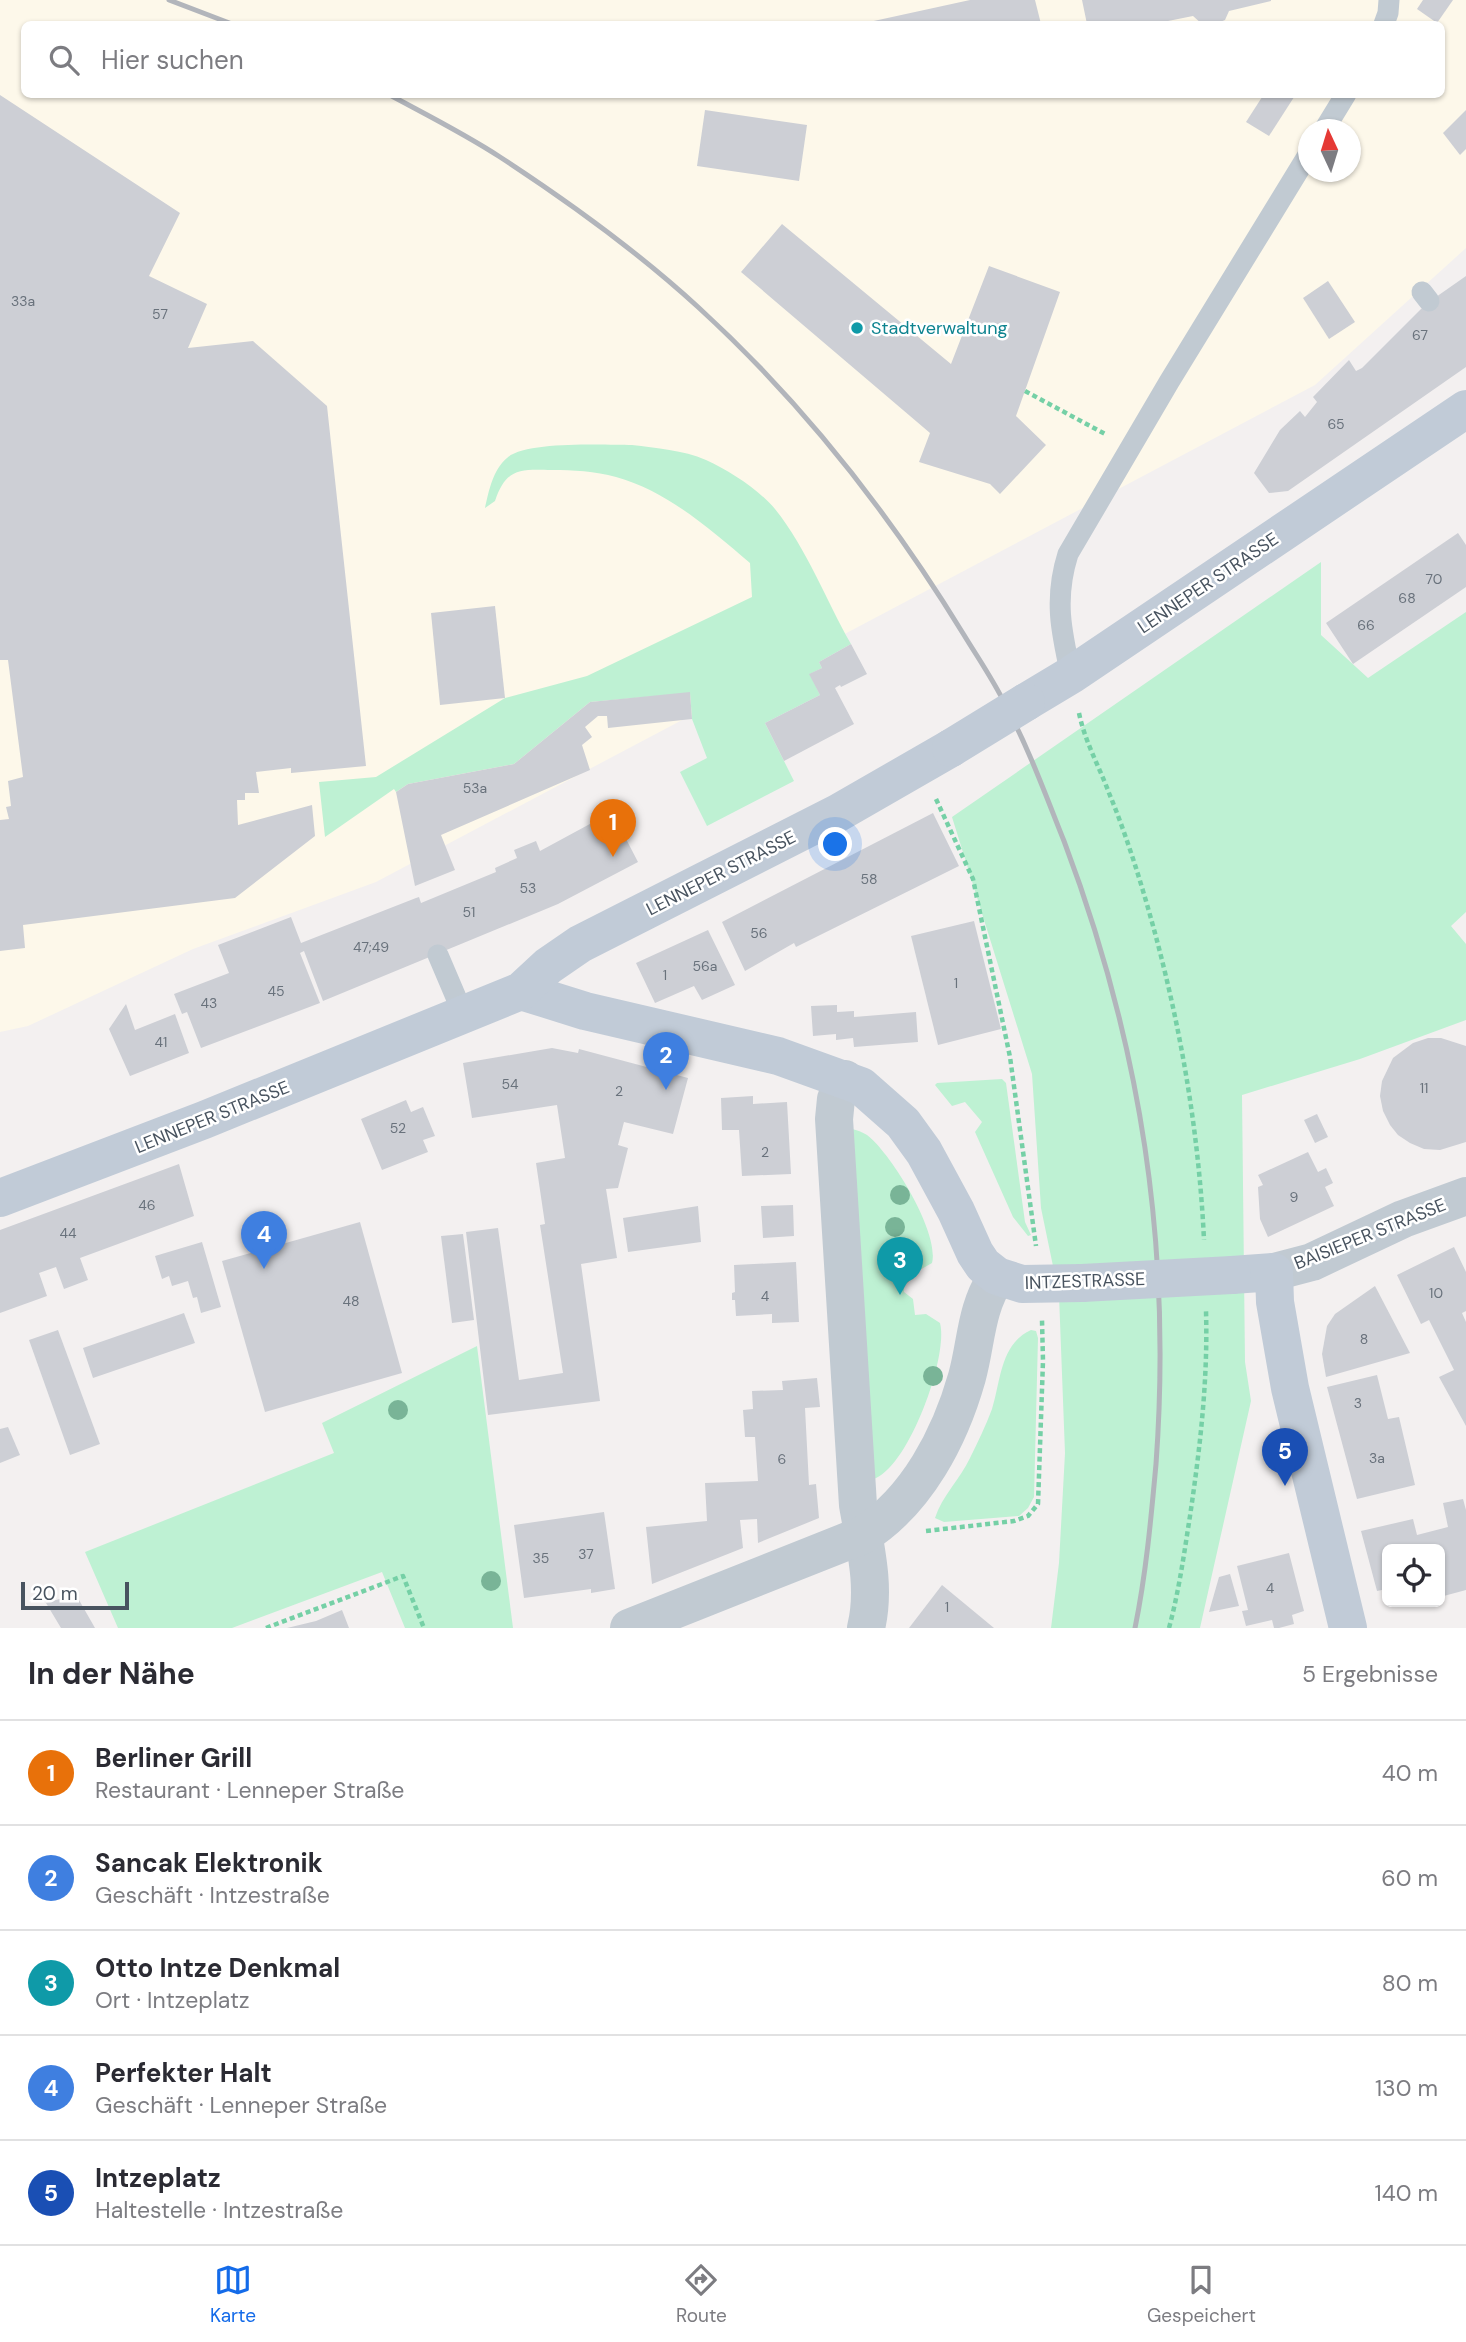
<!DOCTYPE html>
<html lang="de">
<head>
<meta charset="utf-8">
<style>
	body { margin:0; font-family:"DM Sans",sans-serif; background:#f2f2f3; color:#2b2b33 }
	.controls { position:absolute; right:21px; bottom:21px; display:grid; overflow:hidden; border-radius:10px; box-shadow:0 2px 5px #0004 }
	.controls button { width:63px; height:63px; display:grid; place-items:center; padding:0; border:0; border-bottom:2px solid #e1e1e2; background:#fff; color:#2b2b33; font:35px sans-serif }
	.compass { position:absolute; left:1298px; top:119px; width:63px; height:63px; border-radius:50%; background:#fff; box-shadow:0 2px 5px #0004; rotate:356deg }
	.scale { position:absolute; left:21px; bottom:18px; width:108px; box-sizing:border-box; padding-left:7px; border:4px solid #48535f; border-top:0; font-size:19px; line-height:24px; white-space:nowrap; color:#48535f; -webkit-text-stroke:5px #fff; paint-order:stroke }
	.you { position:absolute; left:836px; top:845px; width:24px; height:24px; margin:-18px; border:5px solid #fff; border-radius:50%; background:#1a73e8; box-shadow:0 0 0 10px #1a73e833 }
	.badge { display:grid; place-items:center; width:46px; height:46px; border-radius:50%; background:#146be9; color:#fff; font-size:23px; font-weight:700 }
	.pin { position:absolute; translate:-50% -58px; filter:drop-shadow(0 2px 4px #0008) }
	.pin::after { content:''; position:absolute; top:37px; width:24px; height:21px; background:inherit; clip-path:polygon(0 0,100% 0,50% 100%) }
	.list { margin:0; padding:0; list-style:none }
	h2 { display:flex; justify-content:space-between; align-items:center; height:91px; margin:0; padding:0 28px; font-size:30px }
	h2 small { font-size:23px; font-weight:400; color:#7c7c81 }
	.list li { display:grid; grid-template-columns:46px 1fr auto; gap:21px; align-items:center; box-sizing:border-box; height:105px; padding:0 28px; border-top:2px solid #e1e1e2 }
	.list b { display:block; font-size:26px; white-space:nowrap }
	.list p { margin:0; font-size:23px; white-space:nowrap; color:#7c7c81 }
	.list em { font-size:23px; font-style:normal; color:#7c7c81 }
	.icon { flex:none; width:38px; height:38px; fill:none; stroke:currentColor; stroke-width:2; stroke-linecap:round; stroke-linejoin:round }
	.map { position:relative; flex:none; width:1466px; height:1628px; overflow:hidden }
	.search { position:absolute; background:#fff; box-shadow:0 2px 5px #0004; left:21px; right:21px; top:21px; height:77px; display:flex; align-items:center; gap:18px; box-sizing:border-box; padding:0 24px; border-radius:10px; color:#7c7c81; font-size:26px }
	.sheet { height:616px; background:#fff }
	nav { display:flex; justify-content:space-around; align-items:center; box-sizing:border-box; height:98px; border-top:2px solid #e1e1e2; background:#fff; font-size:19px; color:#7c7c81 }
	nav a { display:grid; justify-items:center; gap:4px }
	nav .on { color:#146be9 }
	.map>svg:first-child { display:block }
</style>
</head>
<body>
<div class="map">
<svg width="1466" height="1628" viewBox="0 0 1466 1628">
	<rect width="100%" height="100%" fill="#f3f0f0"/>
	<path fill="#fdf8ea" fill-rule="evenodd" d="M0 0H1466V248L1315 385 376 882 193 949 28 1026 0 1032ZM24 24H1442V94H24ZM1308 130H1350V172H1308Z"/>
	<g fill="#bef1d3">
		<path d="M632 445C656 448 683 450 706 460 730 471 758 489 775 509 807 549 826 600 851 644L819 662 822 668 810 674 820 695 765 723 794 781 707 826 680 772 707 758 692 719 690 693 590 702 514 764 408 784 396 792 394 789 325 837 319 782 376 777 505 698 587 676 752 597 750 563C710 529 667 491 616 477 595 471 573 470 552 470 520 469 506 468 495 501L485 508C489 490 493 470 507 458 525 441 605 445 632 445Z"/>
		<path d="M1321 562V635L1368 678 1466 612V912L1451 926 1466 944V1020L1360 1059 1242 1095 1245 1362 1251 1401 1200 1628H1051L1059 1563 1065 1453 1059 1295 1041 1208 1032 1074 952 817Z"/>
		<path d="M1002 1079 1006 1083 1025 1222 1031 1235 1028 1236 1013 1217 975 1132 982 1122 965 1102 952 1106 935 1085 937 1083Z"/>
		<path d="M852 1129C857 1130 862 1132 867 1135 891 1153 940 1233 932 1263L904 1279V1292L913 1299 915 1315 926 1314 940 1323C949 1356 907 1474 870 1480Z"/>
		<path d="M1031 1330 1036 1331 1038 1338 1034 1497 1028 1508 1019 1516 944 1522 935 1518C942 1496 960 1479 970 1458 978 1442 986 1425 992 1409 1001 1381 1000 1344 1031 1330Z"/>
		<path d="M477 1346 513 1628H405L382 1572 232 1628H118L85 1552 334 1453 322 1423Z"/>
	</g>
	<g fill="#cdcfd5">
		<path d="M970 0H1035L1041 24H860Z"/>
		<path d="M1082 0H1271V1L1229 11 1225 20 1215 24H1202L1193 16 1153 24H1087Z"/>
		<path d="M1423 0H1453L1437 23 1417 9Z"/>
		<path d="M1264 94H1296L1269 136 1246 122Z"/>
		<path d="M0 95 180 213 149 276 207 304 188 348 253 341 327 406 366 766 291 773V768L256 772 259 793H245V800H237L238 825 312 805 315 836 235 898 23 925 25 948 0 951V820L9 819 6 807 11 806 8 781 23 777 8 660H0Z"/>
		<path d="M705 110 807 125 799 181 697 166Z"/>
		<path d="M1466 110V149L1460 155 1443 133Z"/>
		<path d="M782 224 951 364 989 266 1060 292 1016 416 1046 445 1000 494 990 484 919 462 930 433 741 272Z"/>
		<path d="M1466 276V367L1288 491 1269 493 1254 473 1280 430 1300 411 1305 417 1317 402 1313 397 1349 360 1356 371 1362 368 1426 304Z"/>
		<path d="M1328 281 1355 322 1329 339 1303 298Z"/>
		<path d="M1458 533 1466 545V587L1353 664 1326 623Z"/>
		<path d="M495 606 505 698 440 705 431 613Z"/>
		<path d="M851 644 867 674 841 687 840 685 835 688 854 724 784 761 765 723 820 695 809 674 822 668 819 662Z"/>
		<path d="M690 692 692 719 608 728 607 716H598L585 727 592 737 582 745 590 770 441 835 455 870 415 886 396 792 408 784 514 764 590 702Z"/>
		<path d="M612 812 638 862 558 904 323 1001 304 951 300 953 320 1003 201 1048 187 1012 182 1014 174 994 229 973 218 945 291 917 301 943 416 898 419 897 421 903 496 872 495 868 517 858 514 850 536 841 540 851Z"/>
		<path d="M933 813 959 866 796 947 794 943 745 971 722 922Z"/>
		<path d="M974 921 1001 1029 938 1045 911 936Z"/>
		<path d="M708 930 735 985 702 1000 694 986 655 1003 636 963Z"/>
		<path d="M126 1004 135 1030 175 1014 189 1053 130 1076 109 1029Z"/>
		<path d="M837 1005V1012L854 1011V1017L916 1012 918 1042 854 1047 853 1038 836 1040V1034L813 1036 811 1006Z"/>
		<path d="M1428 1038H1441L1466 1046V1142L1440 1150 1424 1149 1410 1143 1398 1135 1390 1125 1383 1111 1380 1096 1382 1081 1393 1058 1413 1043Z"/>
		<path d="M552 1048 578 1053 579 1049 688 1078 673 1134 624 1122 618 1145 628 1148 618 1188 606 1189 617 1258 581 1264 600 1401 488 1415 466 1232 498 1228 519 1380 563 1373 540 1225 545 1224 536 1163 565 1158 557 1105 472 1118 463 1063Z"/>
		<path d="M753 1096V1104L787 1102 791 1174 742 1176 739 1130H722L721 1098Z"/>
		<path d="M406 1100 411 1112 423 1107 435 1136 423 1140 428 1152 382 1170 361 1119Z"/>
		<path d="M1317 1114 1328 1137 1315 1143 1304 1120Z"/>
		<path d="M1308 1152 1318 1172 1326 1168 1333 1183 1325 1187 1334 1206 1268 1237 1260 1219 1258 1187 1263 1185 1258 1175Z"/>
		<path d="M179 1164 194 1216 80 1258 88 1280 64 1289 56 1267 39 1273 47 1296 0 1313V1230Z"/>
		<path d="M793 1205 794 1236 763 1238 761 1206Z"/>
		<path d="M698 1206 701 1242 628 1252 623 1218Z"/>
		<path d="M360 1222 402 1373 265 1412 222 1261Z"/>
		<path d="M463 1234 474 1320 452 1323 441 1236Z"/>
		<path d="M202 1242 221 1307 201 1313 197 1297 193 1298 188 1281 172 1286 169 1276 162 1279 155 1256Z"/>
		<path d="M1454 1247 1466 1272V1311L1462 1313 1466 1322V1426L1439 1377 1454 1370 1429 1320 1421 1324 1397 1275Z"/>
		<path d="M796 1262 799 1322 772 1323V1314L736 1316 735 1300H732V1293L735 1292 734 1265Z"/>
		<path d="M1375 1286 1410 1353 1326 1377 1322 1354 1327 1326 1335 1314Z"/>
		<path d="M184 1313 195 1343 93 1378 83 1348Z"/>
		<path d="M58 1330 100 1444 70 1455 29 1340Z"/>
		<path d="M1377 1375 1388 1419 1399 1417 1415 1485 1357 1499 1327 1387Z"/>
		<path d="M817 1378 820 1407 805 1408 809 1485 816 1484 819 1518 758 1543 757 1519 740 1520 743 1548 652 1584 646 1527 707 1521 705 1483 758 1481 755 1437H745L743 1410 753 1409 752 1391 783 1390 782 1381Z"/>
		<path d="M8 1427 20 1455 0 1463V1429Z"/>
		<path d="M1463 1499 1466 1510V1590L1440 1597V1549H1387V1589L1377 1591 1361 1531 1413 1519 1417 1535 1448 1527 1443 1503Z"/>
		<path d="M604 1512 615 1589 591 1593V1589L524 1598 514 1525Z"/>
		<path d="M1289 1553 1304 1611 1292 1615 1294 1624 1279 1628H1274L1272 1620 1246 1626 1242 1611 1248 1610 1237 1566Z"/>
		<path d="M1230 1574 1239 1606 1209 1612 1219 1577Z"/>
		<path d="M942 1585 994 1628H909Z"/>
		<path d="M76 1594 79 1600 95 1628H61L46 1603Z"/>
		<path d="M342 1610 349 1628H287L316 1621Z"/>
	</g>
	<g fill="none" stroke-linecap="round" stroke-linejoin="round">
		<g stroke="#75d0a6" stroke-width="4.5" stroke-dasharray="5 3.5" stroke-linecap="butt">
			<path d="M1025 391 1107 435"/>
			<path d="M1079 713C1085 742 1099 766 1109 793 1119 817 1128 843 1136 868 1174 989 1198 1114 1204 1240"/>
			<path d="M936 799 973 879 1010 1057 1036 1246"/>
			<path d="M926 1531 1014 1521 1028 1516 1038 1504 1043 1361 1042 1320"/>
			<path d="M266 1628 403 1576 424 1628"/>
			<path d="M1169 1628C1179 1591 1184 1554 1190 1516 1200 1448 1208 1381 1206 1311"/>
		</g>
		<g stroke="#c1cad2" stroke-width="21">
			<path d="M1384 24 1388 13 1389 0"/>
			<path d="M1324 130 1346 94"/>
			<path d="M1422 292 1429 301"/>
			<path d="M1071 675C1061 631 1054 598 1068 554L1169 382 1308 155"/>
			<path d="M438 955 464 1016"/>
		</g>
		<g stroke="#c1cad2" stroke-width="38">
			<path d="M845 1079 836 1099 834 1119 858 1505C865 1546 876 1587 866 1628"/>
			<path d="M1274 1272 1312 1262 1403 1219 1466 1196"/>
			<path d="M629 1628 863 1535C917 1501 950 1437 967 1377 977 1340 975 1310 997 1276"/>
		</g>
		<g stroke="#c1cbd7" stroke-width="38">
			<path d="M1026 702 1071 675 1466 409"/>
			<path d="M521 991 585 1011 778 1056 861 1086 903 1123 924 1152 956 1211 975 1253 983 1265 997 1276 1022 1284 1082 1283"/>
			<path d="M0 1198 204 1120 521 991 548 966 580 944 838 813 951 748"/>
			<path d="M1232 1275 1274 1272 1275 1302 1290 1388 1348 1628"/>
		</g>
		<g stroke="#b2b5bb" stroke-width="5">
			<path d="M169 0 232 24"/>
			<path d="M388 94C425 114 465 134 500 157 569 202 637 251 698 307 803 403 890 514 964 635 978 658 994 681 1006 706 1029 749 1046 796 1064 841 1141 1045 1172 1246 1156 1464 1151 1519 1146 1574 1135 1628"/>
		</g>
		<g stroke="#c1cbd7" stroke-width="38">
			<path d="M951 748 1026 702"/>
			<path d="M1082 1283 1232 1275"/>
		</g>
	</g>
	<g fill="#79b497">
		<circle cx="900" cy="1195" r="10"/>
		<circle cx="895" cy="1227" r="10"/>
		<circle cx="901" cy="1275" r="10"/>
		<circle cx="933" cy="1376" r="10"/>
		<circle cx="398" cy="1410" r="10"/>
		<circle cx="491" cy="1581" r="10"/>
	</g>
	<circle fill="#0f9aa8" stroke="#fff" stroke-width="2.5" cx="857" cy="328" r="7"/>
	<g text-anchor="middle" stroke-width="5" stroke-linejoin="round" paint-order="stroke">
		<g font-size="14" fill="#69727c">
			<text x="23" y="306">33a</text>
			<text x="160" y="319">57</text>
			<text x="1420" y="340">67</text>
			<text x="1336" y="429">65</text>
			<text x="1434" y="584">70</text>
			<text x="1407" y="603">68</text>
			<text x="1366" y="630">66</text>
			<text x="475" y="793">53a</text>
			<text x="869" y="884">58</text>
			<text x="528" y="893">53</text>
			<text x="469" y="917">51</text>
			<text x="759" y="938">56</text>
			<text x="371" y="952">47;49</text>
			<text x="705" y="971">56a</text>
			<text x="665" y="980">1</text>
			<text x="956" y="988">1</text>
			<text x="276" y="996">45</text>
			<text x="209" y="1008">43</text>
			<text x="161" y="1047">41</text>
			<text x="510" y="1089">54</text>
			<text x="1424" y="1093">11</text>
			<text x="619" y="1096">2</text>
			<text x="398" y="1133">52</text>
			<text x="765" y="1157">2</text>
			<text x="1294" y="1202">9</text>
			<text x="147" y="1210">46</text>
			<text x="68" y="1238">44</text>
			<text x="1436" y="1298">10</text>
			<text x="765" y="1301">4</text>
			<text x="351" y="1306">48</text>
			<text x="1364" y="1344">8</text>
			<text x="1358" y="1408">3</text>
			<text x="1377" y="1463">3a</text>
			<text x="782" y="1464">6</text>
			<text x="586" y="1559">37</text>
			<text x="541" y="1563">35</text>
			<text x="1270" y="1593">4</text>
			<text x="947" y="1612">1</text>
		</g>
		<g font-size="18" fill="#0d838f" stroke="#fff" text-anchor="start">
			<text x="871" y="334">Stadtverwaltung</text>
		</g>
		<g font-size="18" fill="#48535f" stroke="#fff">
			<text transform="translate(1208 583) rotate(-34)" y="6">LENNEPER STRASSE</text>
			<text transform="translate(721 873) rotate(-27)" y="6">LENNEPER STRASSE</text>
			<text transform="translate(212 1117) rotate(-22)" y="6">LENNEPER STRASSE</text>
			<text transform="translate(1370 1234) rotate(-22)" y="6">BAISIEPER STRASSE</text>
			<text transform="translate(1085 1281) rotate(-2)" y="6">INTZESTRASSE</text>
		</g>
	</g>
</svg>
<div class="controls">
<button><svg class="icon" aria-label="locate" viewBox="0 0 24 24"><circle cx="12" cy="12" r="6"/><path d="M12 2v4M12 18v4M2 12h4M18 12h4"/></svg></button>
</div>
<svg class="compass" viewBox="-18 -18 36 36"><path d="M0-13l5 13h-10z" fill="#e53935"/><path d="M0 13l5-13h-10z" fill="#7c7c81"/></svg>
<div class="scale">20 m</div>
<div class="you"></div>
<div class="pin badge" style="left:613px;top:857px;background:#e8710a">1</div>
<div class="pin badge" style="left:666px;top:1090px;background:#3f7fe0">2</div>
<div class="pin badge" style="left:900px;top:1295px;background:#0f9aa8">3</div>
<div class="pin badge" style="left:264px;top:1269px;background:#3f7fe0">4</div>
<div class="pin badge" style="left:1285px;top:1486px;background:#1a4fb4">5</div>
<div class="search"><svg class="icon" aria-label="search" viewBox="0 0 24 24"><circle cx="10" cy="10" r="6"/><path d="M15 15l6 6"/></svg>Hier suchen</div>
</div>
<section class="sheet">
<h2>In der Nähe<small>5 Ergebnisse</small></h2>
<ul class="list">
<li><span class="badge" style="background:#e8710a">1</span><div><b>Berliner Grill</b><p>Restaurant · Lenneper Straße</p></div><em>40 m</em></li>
<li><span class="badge" style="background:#3f7fe0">2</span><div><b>Sancak Elektronik</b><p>Geschäft · Intzestraße</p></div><em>60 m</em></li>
<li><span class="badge" style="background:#0f9aa8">3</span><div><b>Otto Intze Denkmal</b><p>Ort · Intzeplatz</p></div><em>80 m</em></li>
<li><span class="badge" style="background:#3f7fe0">4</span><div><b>Perfekter Halt</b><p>Geschäft · Lenneper Straße</p></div><em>130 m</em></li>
<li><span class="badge" style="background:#1a4fb4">5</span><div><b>Intzeplatz</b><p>Haltestelle · Intzestraße</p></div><em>140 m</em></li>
</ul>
</section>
<nav>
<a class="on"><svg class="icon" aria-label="map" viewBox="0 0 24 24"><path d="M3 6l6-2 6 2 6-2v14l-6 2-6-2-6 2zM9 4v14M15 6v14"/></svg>Karte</a>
<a><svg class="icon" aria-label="directions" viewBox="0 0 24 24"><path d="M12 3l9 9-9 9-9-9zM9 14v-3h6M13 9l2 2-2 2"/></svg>Route</a>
<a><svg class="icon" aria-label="saved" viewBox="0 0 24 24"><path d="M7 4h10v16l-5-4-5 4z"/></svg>Gespeichert</a>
</nav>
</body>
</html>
